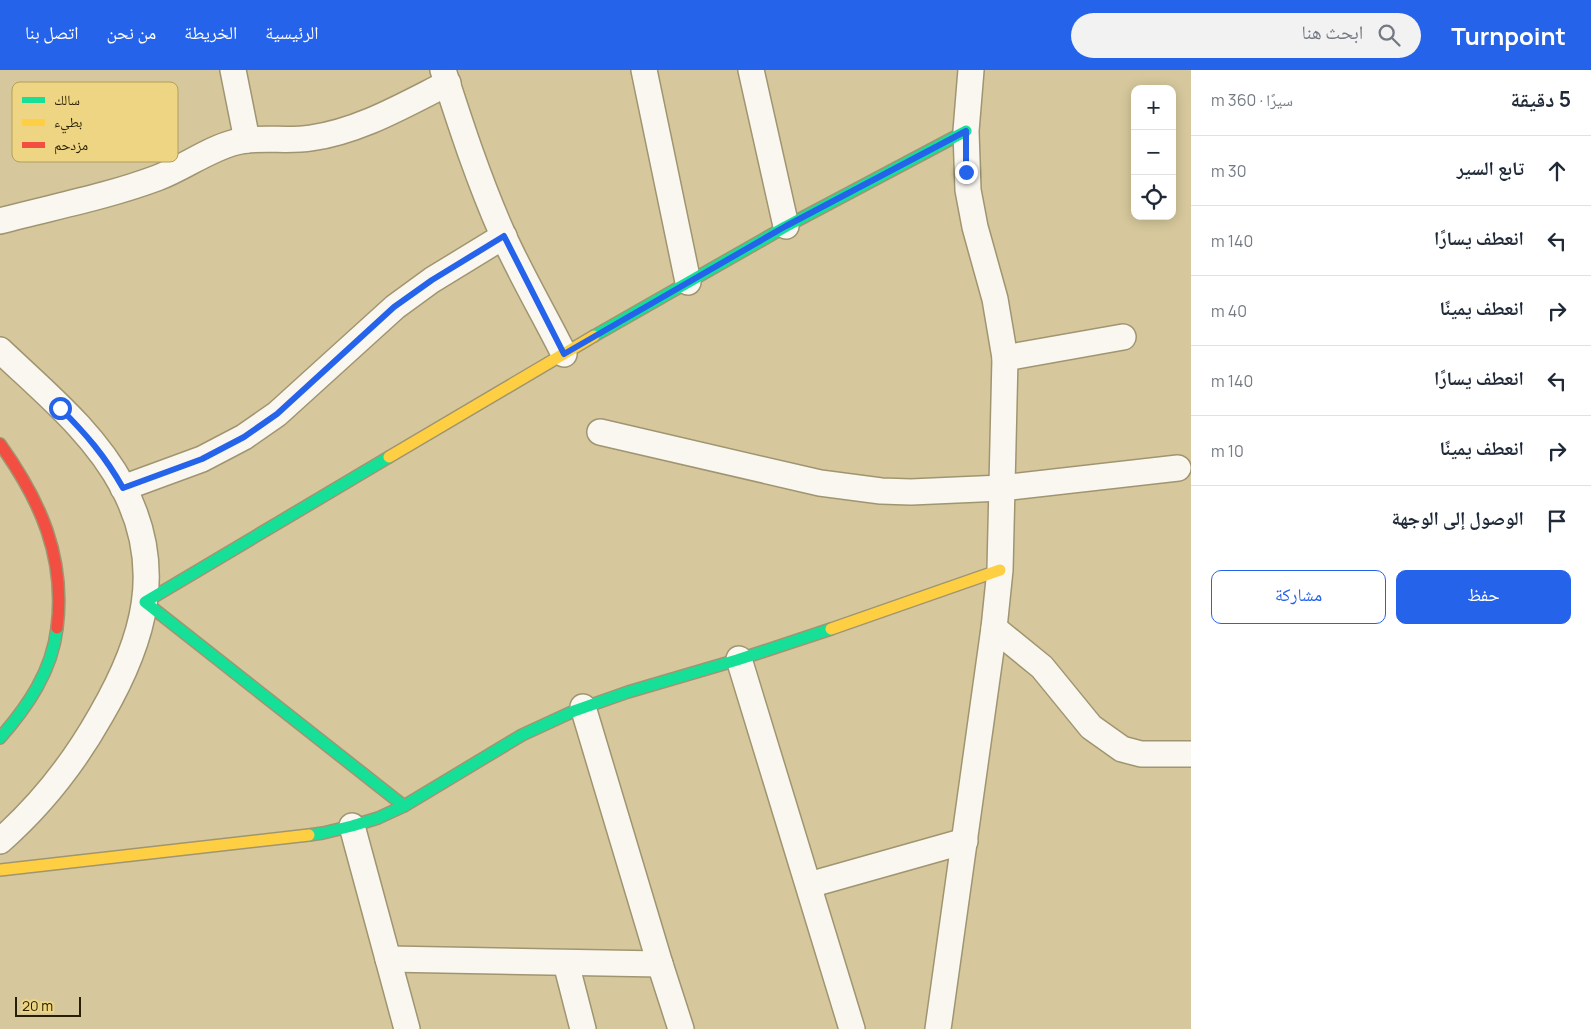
<!DOCTYPE html>
<html lang="ar">
<head>
<meta charset="utf-8">
<style>
	body { margin:0; font-family:Manrope,"Noto Naskh Arabic",sans-serif; background:#f2f2f3; color:#1f2937; direction:rtl }
	.controls { position:absolute; right:15px; top:15px; display:grid; overflow:hidden; border-radius:10px; box-shadow:0 2px 12px #0003 }
	.controls button { width:45px; height:45px; display:grid; place-items:center; padding:0; border:0; border-bottom:1px solid #e0e1e3; background:#fff; color:#1f2937; font:25px sans-serif }
	.scale { position:absolute; left:15px; bottom:12px; width:66px; box-sizing:border-box; padding-left:5px; border:2px solid #281e00; border-top:0; font-size:14px; line-height:18px; white-space:nowrap; color:#281e00; -webkit-text-stroke:4px #eed583; paint-order:stroke }
	.stop { position:absolute; width:15px; height:15px; margin:-11px; border:4px solid #2563eb; border-radius:50%; background:#fff }
	.stop.end { background:#2563eb; border-color:#fff; box-shadow:0 1px 5px #0008 }
	.list { margin:0; padding:0; list-style:none }
	h2 { display:flex; justify-content:space-between; align-items:center; height:65px; margin:0; padding:0 20px; font-size:21px }
	h2 small { font-size:16px; font-weight:400; color:#747a83 }
	.list li { display:grid; grid-template-columns:32px 1fr auto; gap:15px; align-items:center; box-sizing:border-box; height:70px; padding:0 20px; border-top:1px solid #e0e1e3 }
	.list b { display:block; font-size:19px; white-space:nowrap }
	.list em { font-size:16px; font-style:normal; color:#747a83 }
	.actions { display:flex; gap:10px; padding:15px 20px }
	.actions a { flex:1; padding:11px 0; border:1px solid #2563eb; border-radius:10px; text-align:center; font-size:18px; color:#2563eb }
	.actions .main { background:#2563eb; color:#fff }
	.icon { flex:none; width:28px; height:28px; fill:none; stroke:currentColor; stroke-width:2; stroke-linecap:round; stroke-linejoin:round }
	.map { position:relative; flex:none; width:1191px; height:959px; overflow:hidden; direction:ltr }
	header { display:flex; align-items:center; gap:30px; box-sizing:border-box; height:70px; padding:0 25px; background:#2563eb; color:#fff }
	header strong { font-size:24px }
	nav { display:flex; gap:28px; margin-inline-start:auto; font-size:18px }
	.search { width:350px; height:45px; background:#f2f2f3; display:flex; align-items:center; gap:12px; box-sizing:border-box; padding:0 18px; border-radius:28px; color:#747a83; font-size:19px }
	main { display:flex }
	aside { flex:1; background:#fff }
	.map>svg:first-child { display:block }
</style>
</head>
<body>
<header>
<strong>Turnpoint</strong>
<div class="search"><svg class="icon" aria-label="search" viewBox="0 0 24 24"><circle cx="10" cy="10" r="6"/><path d="M15 15l6 6"/></svg>ابحث هنا</div>
<nav><a>الرئيسية</a><a>الخريطة</a><a>من نحن</a><a>اتصل بنا</a></nav>
</header>
<main>
<aside>
<h2>5 دقيقة<small>سيرًا · 360 m</small></h2>
<ul class="list">
<li><svg class="icon" aria-label="ahead" viewBox="0 0 24 24"><path d="M12 20V5M6 11l6-6 6 6"/></svg><div><b>تابع السير</b></div><em>30 m</em></li>
<li><svg class="icon" aria-label="left" viewBox="0 0 24 24"><path d="M17 20v-9H6M10 6l-5 5 5 5"/></svg><div><b>انعطف يسارًا</b></div><em>140 m</em></li>
<li><svg class="icon" aria-label="right" viewBox="0 0 24 24"><path d="M7 20v-9h11M14 6l5 5-5 5"/></svg><div><b>انعطف يمينًا</b></div><em>40 m</em></li>
<li><svg class="icon" aria-label="left" viewBox="0 0 24 24"><path d="M17 20v-9H6M10 6l-5 5 5 5"/></svg><div><b>انعطف يسارًا</b></div><em>140 m</em></li>
<li><svg class="icon" aria-label="right" viewBox="0 0 24 24"><path d="M7 20v-9h11M14 6l5 5-5 5"/></svg><div><b>انعطف يمينًا</b></div><em>10 m</em></li>
<li><svg class="icon" aria-label="arrive" viewBox="0 0 24 24"><path d="M6 21V4h12l-3 4 3 4H6"/></svg><div><b>الوصول إلى الوجهة</b></div></li>
</ul>
<div class="actions"><a class="main">حفظ</a><a>مشاركة</a></div>
</aside>
<div class="map">
<svg width="1191" height="959" viewBox="0 0 1191 959">
	<rect width="100%" height="100%" fill="#d6c89c"/>
	<g fill="none" stroke-linecap="round" stroke-linejoin="round">
		<defs>
			<g id="street">
				<path d="M233 0 247 70"/>
				<path d="M443 0C461 56 479 111 503 165 521 205 544 244 564 284"/>
				<path d="M644 0 688 212"/>
				<path d="M751 0 786 156"/>
				<path d="M0 151C52 137 106 127 157 108 184 98 208 79 236 72 260 66 286 72 311 68 360 61 404 35 448 13"/>
				<path d="M0 280C44 322 94 362 123 417 166 498 144 571 101 645 74 693 41 735 0 771"/>
				<path d="M1005 288 1123 267"/>
				<path d="M600 362 820 413 881 421 911 422 1002 418 1178 398"/>
				<path d="M123 418 202 389 244 367 277 344 395 237 432 210 504 166"/>
				<path d="M994 558 1042 597 1091 657 1122 679 1141 684H1191"/>
				<path d="M739 589 852 959"/>
				<path d="M583 637 660 894 681 959"/>
				<path d="M352 756 407 959"/>
				<path d="M809 815 965 771"/>
				<path d="M388 889 660 894"/>
				<path d="M566 893 583 959"/>
				<path d="M938 959 994 558 1000 500 1005 288 995 229 975 157 968 120 966 61 971 0"/>
			</g>
			<g id="fast">
				<path d="M594 266 785 157 966 61"/>
				<path d="M389 387 145 532 404 736"/>
				<path d="M0 668C28 636 52 601 57 558"/>
				<path d="M309 765 323 763 352 756 378 748 404 736 522 665 574 641 628 622 737 590 831 559"/>
			</g>
			<g id="slow">
				<path d="M389 387 594 266"/>
				<path d="M831 559 1000 500"/>
				<path d="M0 800 309 765"/>
			</g>
			<path id="jam" d="M0 374C40 430 66 487 57 558"/>
		</defs>
		<use href="#street" stroke="#a09571" stroke-width="28"/>
		<use href="#fast" stroke="#a09571" stroke-width="14"/>
		<use href="#slow" stroke="#a09571" stroke-width="14"/>
		<use href="#jam" stroke="#a09571" stroke-width="14"/>
		<use href="#street" stroke="#f9f7f0" stroke-width="25"/>
		<use href="#fast" stroke="#16e098" stroke-width="11"/>
		<use href="#slow" stroke="#ffcf43" stroke-width="11"/>
		<use href="#jam" stroke="#f24e42" stroke-width="11"/>
	</g>
	<g fill="none" stroke-linecap="round" stroke-linejoin="round">
		<path stroke="#2563eb" stroke-width="6" d="M60 338C86 364 105 386 123 418L202 389 244 367 277 344 394 237 432 210 504 166 564 284 786 156 966 61V102"/>
	</g>
	<rect x="12" y="12" width="166" height="80" rx="8" fill="#eed583" stroke="#b39e5c" stroke-width="1"/>
	<rect x="22" y="27" width="23" height="6" fill="#16e098"/>
	<rect x="22" y="49" width="23" height="7" fill="#ffcf43"/>
	<rect x="22" y="72" width="23" height="6" fill="#f24e42"/>
	<g font-size="14" fill="#281e00">
		<text x="54" y="35">سالك</text>
		<text x="54" y="57">بطيء</text>
		<text x="54" y="80">مزدحم</text>
	</g>
</svg>
<div class="controls">
<button>+</button>
<button>−</button>
<button><svg class="icon" aria-label="locate" viewBox="0 0 24 24"><circle cx="12" cy="12" r="6"/><path d="M12 2v4M12 18v4M2 12h4M18 12h4"/></svg></button>
</div>
<div class="scale">20 m</div>
<div class="stop" style="left:60px;top:338px"></div>
<div class="stop end" style="left:966px;top:102px"></div>
</div>
</main>
</body>
</html>
